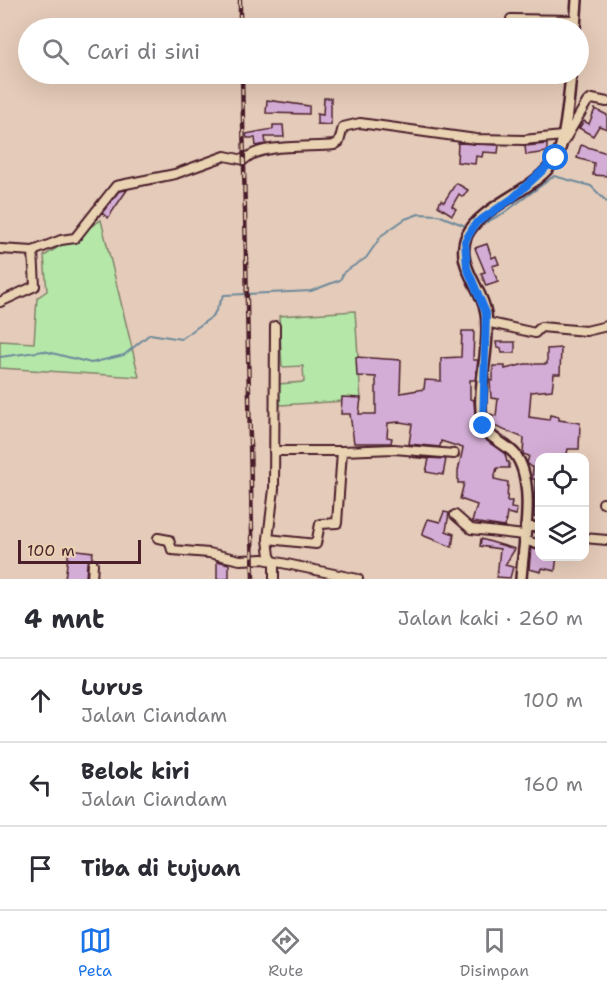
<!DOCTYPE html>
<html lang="id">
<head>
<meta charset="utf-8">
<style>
	body { margin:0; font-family:"Shantell Sans",sans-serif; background:#f2f2f3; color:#2b2b33 }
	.controls { position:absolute; right:18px; bottom:18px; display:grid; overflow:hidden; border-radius:12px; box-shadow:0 6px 24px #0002 }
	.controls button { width:54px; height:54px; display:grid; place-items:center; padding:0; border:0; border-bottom:2px solid #e1e1e2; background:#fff; color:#2b2b33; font:30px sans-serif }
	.scale { position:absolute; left:18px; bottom:15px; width:123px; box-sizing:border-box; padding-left:6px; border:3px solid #4a1f2b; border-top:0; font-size:16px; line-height:21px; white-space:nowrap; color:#4a1f2b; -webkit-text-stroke:4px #e9d3b2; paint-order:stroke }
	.stop { position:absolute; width:18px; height:18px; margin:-14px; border:4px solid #1a73e8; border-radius:50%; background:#fff }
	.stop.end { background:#1a73e8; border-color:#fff; box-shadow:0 2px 6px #0008 }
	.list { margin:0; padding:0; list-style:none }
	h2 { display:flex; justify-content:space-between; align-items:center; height:78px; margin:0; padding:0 24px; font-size:26px }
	h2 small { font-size:20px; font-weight:400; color:#7c7c81 }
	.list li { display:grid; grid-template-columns:39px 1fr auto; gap:18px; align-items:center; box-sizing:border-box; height:84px; padding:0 24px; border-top:2px solid #e1e1e2 }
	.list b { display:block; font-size:22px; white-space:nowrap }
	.list p { margin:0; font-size:20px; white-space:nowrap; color:#7c7c81 }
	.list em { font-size:20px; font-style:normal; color:#7c7c81 }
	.icon { flex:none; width:33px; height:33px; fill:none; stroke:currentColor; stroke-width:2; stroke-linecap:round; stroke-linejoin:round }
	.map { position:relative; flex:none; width:607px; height:579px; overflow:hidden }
	.search { position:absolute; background:#fff; box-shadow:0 6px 24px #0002; left:18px; right:18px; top:18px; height:66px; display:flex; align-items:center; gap:15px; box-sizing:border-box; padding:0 21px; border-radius:33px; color:#7c7c81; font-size:22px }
	.sheet { height:330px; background:#fff }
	nav { display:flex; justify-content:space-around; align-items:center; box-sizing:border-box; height:84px; border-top:2px solid #e1e1e2; background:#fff; font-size:16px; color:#7c7c81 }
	nav a { display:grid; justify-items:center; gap:3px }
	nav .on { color:#1a73e8 }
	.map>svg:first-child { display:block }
</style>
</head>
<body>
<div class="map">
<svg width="607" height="579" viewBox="0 0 607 579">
	<rect width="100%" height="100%" fill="#e5cbb9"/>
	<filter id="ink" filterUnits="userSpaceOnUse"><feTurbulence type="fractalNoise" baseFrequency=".0167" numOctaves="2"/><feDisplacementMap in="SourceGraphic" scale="12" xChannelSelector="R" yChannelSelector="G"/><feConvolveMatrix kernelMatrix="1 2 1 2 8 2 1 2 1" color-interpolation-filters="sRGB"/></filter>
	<g filter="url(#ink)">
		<g fill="#b5e7a8" stroke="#80836a" stroke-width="1.5">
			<path d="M101 220 139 377 0 368V341L34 343 37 298 47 291 44 256Z"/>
			<path d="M355 311 361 400 280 405 278 384 304 382 303 366 282 367 279 316Z"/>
		</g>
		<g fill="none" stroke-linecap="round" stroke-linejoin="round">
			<g stroke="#6e8a9b" stroke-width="2">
				<path d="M477 227 504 213 554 176 591 186 607 202"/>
				<path d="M0 357 44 351 91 363 124 355 150 334 181 339 213 316 224 295 311 291 340 280 344 272 366 258 382 235 405 219 419 214 438 215 468 227"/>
			</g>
		</g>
		<g fill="#d3add5" stroke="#4a1f2b" stroke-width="1.5">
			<path d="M324 98H331V125L317 124V114L323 115Z"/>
			<path d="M267 100 309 106V114L266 113Z"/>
			<path d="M595 109 607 115V129L599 126 593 136 579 128 584 121 589 124Z"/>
			<path d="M273 125H283L284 137H265L266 144 256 146 255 138H247L246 134 273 129Z"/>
			<path d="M458 143 499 145 498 153 483 152 482 157 476 156 475 164 457 162Z"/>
			<path d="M547 144V152L526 155 525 146Z"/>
			<path d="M581 145 607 153V176L593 175 594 163 577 158Z"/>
			<path d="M456 183 468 190 463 197 459 194 452 206 456 209 452 215 438 206 441 200 444 202Z"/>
			<path d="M127 190 108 218 102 213 119 191Z"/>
			<path d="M487 244 492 258 496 256 499 264 492 266 498 282 486 286 481 273 485 272 475 248Z"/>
			<path d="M462 331H474L473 360H478L475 380H470V399L474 400 476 424 472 434 483 438 505 454 507 462H509V468H497L494 479 508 482 507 501H512L511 508 517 509 516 515 507 513 505 527 472 522 477 505 460 499 464 483H458V471L463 448 441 441 440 447 409 444 412 424 400 422 388 423 387 437 392 438 391 443H354L350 414H341L342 397 361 398 359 414H376V377L357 376 356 357 401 360 400 393 424 389 425 380 441 381V358L461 357Z"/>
			<path d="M496 342H515V353H502L501 348H497Z"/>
			<path d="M561 348 560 374H554L552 390 531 392 529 417 549 420 550 415 559 417V420L580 423 579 449H568L566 458H540V519L534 517 535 479H532L533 468 527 463 529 456 523 454 524 438 489 424 490 414 496 416 498 399 491 398 490 380 493 381V366H505V369L525 364H547V349Z"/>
			<path d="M409 457 446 459 443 475 426 472 429 459Z"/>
			<path d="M444 512 449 513 446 531 454 534 452 547 422 535 428 519 440 522Z"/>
			<path d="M481 539 515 549 505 565 513 567 510 578 497 577 500 549 480 546Z"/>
			<path d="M531 548 540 551V556H557L555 571 542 568 541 572 529 569Z"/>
			<path d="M69 549 93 552 92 558 87 563 86 579H65Z"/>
			<path d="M217 561 229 564V579H217Z"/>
		</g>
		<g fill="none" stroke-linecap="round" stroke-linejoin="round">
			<defs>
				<g id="minor">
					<path d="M511 19 575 20"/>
					<path d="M564 141 587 102 592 99 607 102"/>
					<path d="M0 249 33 251 61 240 75 238 116 186 175 174 225 156 244 160C260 143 311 148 334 145L339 142 343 127 360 123 476 139 524 140 562 136"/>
					<path d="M0 302 35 286 33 251"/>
					<path d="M486 322 535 333 541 327 586 331 607 326"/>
					<path d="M274 451H342"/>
					<path d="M603 503H607"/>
					<path d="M455 515 471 529 524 535"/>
					<path d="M525 527H540"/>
					<path d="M158 538 169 540 172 550 209 553 240 560 263 559 358 579"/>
					<path d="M584 538 607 540"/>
					<path d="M268 539 316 544 320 524 337 523 342 451 394 449 454 454"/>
					<path d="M524 540 540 545"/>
					<path d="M92 579 93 564"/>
					<path d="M274 579V563L270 556 268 539 274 489 275 326"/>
				</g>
				<g id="tertiary">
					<path d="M575 28 577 0"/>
					<path d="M521 579C523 545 536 487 517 457 509 444 491 441 483 426 475 390 491 350 486 313 482 287 454 264 467 235 482 204 537 191 556 158 566 142 569 94 571 74"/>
				</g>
			</defs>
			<use href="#minor" stroke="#4a1f2b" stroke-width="12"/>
			<use href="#tertiary" stroke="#4a1f2b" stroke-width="14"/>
			<use href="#minor" stroke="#e9d3b2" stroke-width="8"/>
			<use href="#tertiary" stroke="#e9d3b2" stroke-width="9"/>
			<defs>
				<g id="rail">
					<path d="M240 0V28"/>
					<path d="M242 74 253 579"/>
				</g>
			</defs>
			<use href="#rail" stroke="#4a1f2b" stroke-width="4.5"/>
			<use href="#rail" stroke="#e9d3b2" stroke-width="2" stroke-dasharray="7" stroke-linecap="butt"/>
		</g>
	</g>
	<g fill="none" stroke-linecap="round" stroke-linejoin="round" filter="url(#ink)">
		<path stroke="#1a73e8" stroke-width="8" d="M483 426 486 313 467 268 465 241 476 223 513 198 556 158"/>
	</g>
</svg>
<div class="controls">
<button><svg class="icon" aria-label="locate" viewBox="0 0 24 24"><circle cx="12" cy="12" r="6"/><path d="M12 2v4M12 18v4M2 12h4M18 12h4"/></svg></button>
<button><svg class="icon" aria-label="layers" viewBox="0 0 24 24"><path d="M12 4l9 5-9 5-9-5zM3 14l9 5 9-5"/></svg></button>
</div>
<div class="scale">100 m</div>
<div class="stop" style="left:556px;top:158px"></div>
<div class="stop end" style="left:483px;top:426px"></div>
<div class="search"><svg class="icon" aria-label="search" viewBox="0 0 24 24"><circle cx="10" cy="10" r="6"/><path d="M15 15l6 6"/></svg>Cari di sini</div>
</div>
<section class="sheet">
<h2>4 mnt<small>Jalan kaki · 260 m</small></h2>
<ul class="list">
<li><svg class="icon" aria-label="ahead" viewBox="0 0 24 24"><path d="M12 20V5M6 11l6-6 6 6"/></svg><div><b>Lurus</b><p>Jalan Ciandam</p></div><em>100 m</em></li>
<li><svg class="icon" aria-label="left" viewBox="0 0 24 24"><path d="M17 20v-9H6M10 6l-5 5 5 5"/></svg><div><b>Belok kiri</b><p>Jalan Ciandam</p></div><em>160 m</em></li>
<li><svg class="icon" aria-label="arrive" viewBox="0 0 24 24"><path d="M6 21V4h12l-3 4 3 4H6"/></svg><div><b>Tiba di tujuan</b></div></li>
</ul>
</section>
<nav>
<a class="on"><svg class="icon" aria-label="map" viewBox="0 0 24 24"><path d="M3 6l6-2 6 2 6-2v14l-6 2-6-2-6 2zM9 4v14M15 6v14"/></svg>Peta</a>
<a><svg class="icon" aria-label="directions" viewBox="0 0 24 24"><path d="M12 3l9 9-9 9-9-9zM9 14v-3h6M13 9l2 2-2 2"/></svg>Rute</a>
<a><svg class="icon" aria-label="saved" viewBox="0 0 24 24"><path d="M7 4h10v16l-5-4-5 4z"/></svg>Disimpan</a>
</nav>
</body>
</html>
